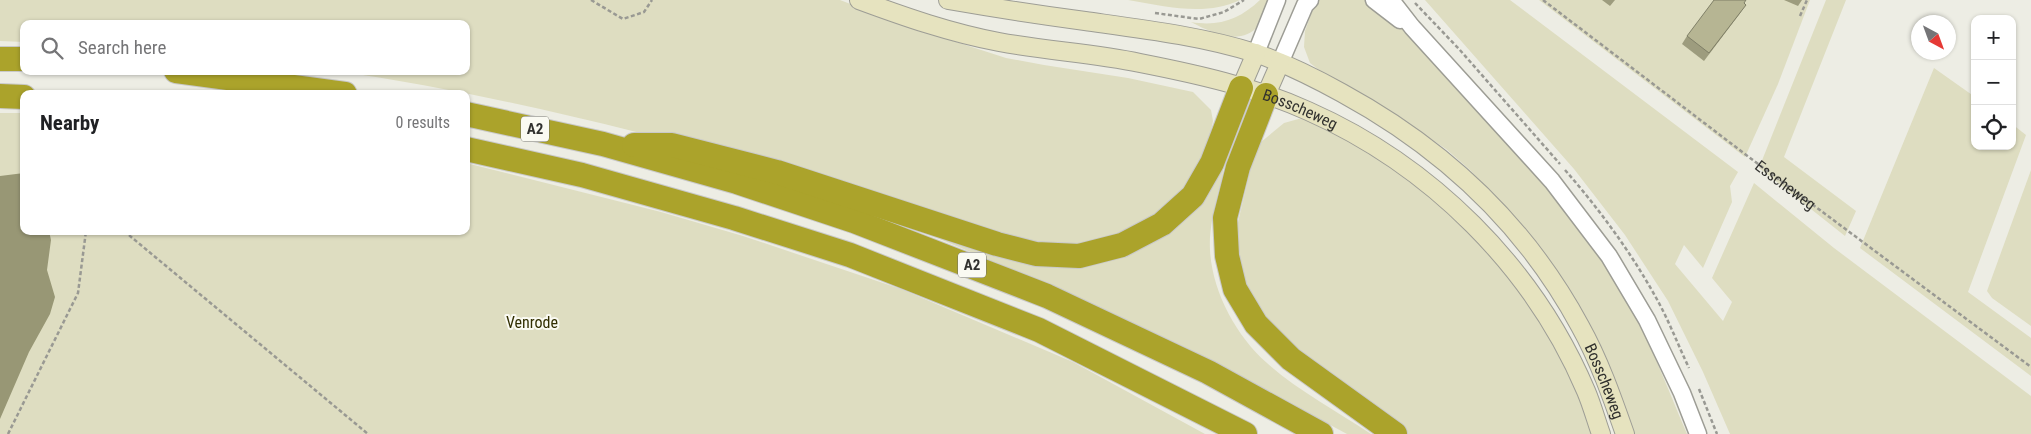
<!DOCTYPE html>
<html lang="en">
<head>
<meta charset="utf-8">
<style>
	body { margin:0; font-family:"Roboto Condensed",sans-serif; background:#f2f2f2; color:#202124 }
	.controls { position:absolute; right:15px; top:15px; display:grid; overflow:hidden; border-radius:10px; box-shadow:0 1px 4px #0004 }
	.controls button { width:45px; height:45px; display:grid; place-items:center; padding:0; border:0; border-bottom:1px solid #e0e0e0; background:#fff; color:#202124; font:25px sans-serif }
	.compass { position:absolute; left:1911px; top:15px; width:45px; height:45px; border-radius:50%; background:#fff; box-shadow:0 1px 4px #0004; rotate:139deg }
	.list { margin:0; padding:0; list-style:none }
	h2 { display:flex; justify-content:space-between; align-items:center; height:65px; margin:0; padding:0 20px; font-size:21px }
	h2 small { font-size:16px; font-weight:400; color:#757577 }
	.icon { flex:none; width:28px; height:28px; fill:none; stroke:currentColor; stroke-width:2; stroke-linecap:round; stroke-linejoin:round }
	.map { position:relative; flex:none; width:2031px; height:434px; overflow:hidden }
	.search { position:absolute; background:#fff; box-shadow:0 1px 4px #0004; left:20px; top:20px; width:450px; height:55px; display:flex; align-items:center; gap:12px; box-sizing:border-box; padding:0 18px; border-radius:10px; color:#757577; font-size:19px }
	.panel { position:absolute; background:#fff; box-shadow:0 1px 4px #0004; left:20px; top:90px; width:450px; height:145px; border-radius:10px }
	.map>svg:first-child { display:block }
</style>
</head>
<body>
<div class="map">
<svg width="2031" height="434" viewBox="0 0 2031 434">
	<rect width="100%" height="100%" fill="#edede4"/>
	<g fill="#deddc1">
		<path d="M0 0H840L913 28 1006 58 1044 65 1128 78 1193 92 1211 110 1213 121 1207 150 1189 182 1177 196 1164 209 1134 228 1117 237 1078 245 1043 246C810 179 577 106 337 71H466V24H24V42L0 41Z"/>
		<path d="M1128 0H1240C1205 17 1165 6 1128 0Z"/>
		<path d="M1260 0H1272C1268 8 1265 18 1259 25 1241 47 1212 33 1191 22 1219 27 1240 19 1260 0Z"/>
		<path d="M1316 0C1327 0 1359 0 1368 0 1389 7 1429 56 1445 73 1515 150 1592 228 1639 323 1657 359 1671 397 1687 434H1630L1526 233 1470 170 1446 149 1363 94 1329 78 1310 63 1304 47 1305 31Z"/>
		<path d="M1425 0H1510L1738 172 1730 186 1732 202 1703 268 1684 245 1675 264 1723 321 1732 302 1712 278 1754 183 1834 248 2031 396V434H1730L1703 372 1668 301 1625 235 1574 169Z"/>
		<path d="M1539 0H1810L1778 84 1745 157Z"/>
		<path d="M1826 0H1846L1784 157 1856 211 1845 236 1759 168Z"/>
		<path d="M1934 68 1975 97V146H2012V124L2026 135 1968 292 2031 338V376L1860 248Z"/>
		<path d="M0 113H24V231H466V163L661 212 743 236 901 289 1073 362 1205 434H0Z"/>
		<path d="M1302 118 1354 143 1399 171 1437 200 1505 270 1526 298 1575 381 1596 434H1401L1251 314 1235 245 1238 222 1250 171 1261 142 1284 123Z"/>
		<path d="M1223 164C1224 176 1220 185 1217 197 1213 214 1209 232 1210 250 1212 291 1236 336 1267 363 1297 390 1337 411 1371 434H1347L1187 348 1086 301 921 231 1105 258Z"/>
		<path d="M2031 170V326L1992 298 1987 291Z"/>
	</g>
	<path fill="#989775" d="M24 173V231H49L51 240 47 270 55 297 50 314 29 352 0 419V176Z"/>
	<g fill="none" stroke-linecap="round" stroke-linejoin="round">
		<defs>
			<g id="tertiary">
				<path d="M1374 0 1400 20"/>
				<path d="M1391 0 1412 27 1552 181 1609 256 1647 320 1682 393 1698 434"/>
				<path d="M1256 53 1277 0"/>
				<path d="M1280 63 1305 5 1310 0"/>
			</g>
			<g id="secondary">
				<path id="s2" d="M859 0C905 17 951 33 999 42 1046 51 1094 53 1140 63 1196 74 1255 87 1308 111 1430 165 1533 266 1586 391 1592 405 1596 420 1601 434"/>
				<path id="s3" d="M948 0C994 8 1039 15 1085 21 1142 29 1201 36 1255 53 1285 63 1315 78 1342 93 1443 148 1525 224 1580 326 1599 360 1612 397 1625 434"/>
				<path d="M1241 88 1256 53"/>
				<path d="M1266 95 1280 63"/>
			</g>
			<g id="motorway">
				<path d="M0 59H24"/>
				<path d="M176 71 345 94"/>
				<path d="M1266 95 1238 167 1225 218 1227 256 1235 289 1256 324 1291 359 1395 434"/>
				<path d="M0 96 24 97"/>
				<path d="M466 114 603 144 737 182 854 221 1047 296 1208 372 1321 434"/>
				<path d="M634 145H672L777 172 997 244 1036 254 1079 256 1122 245 1162 224 1193 196 1212 163 1241 88"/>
				<path d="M466 149 582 175 734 218 850 255 1039 330 1245 434"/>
			</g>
		</defs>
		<use href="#tertiary" stroke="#9d9d95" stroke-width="19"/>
		<use href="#secondary" stroke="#9d9d95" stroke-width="20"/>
		<use href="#motorway" stroke="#c9c9c9" stroke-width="26"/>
		<g stroke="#999993" stroke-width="2.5" stroke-dasharray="4 2.5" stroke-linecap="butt">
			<path d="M591 0 623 19 644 12 652 0"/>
			<path id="s1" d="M1543 0 1762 167 2031 367"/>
			<path d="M1415 3 1459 49 1560 164"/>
			<path d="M1155 13 1199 19 1224 12 1244 0"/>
			<path d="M1800 16 1807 0"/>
			<path d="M1565 170C1601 211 1635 258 1660 305 1671 326 1679 347 1689 368"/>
			<path d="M124 231 368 434"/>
			<path d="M1699 389 1717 434"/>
			<path d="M8 434 78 293 86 231"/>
		</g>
		<use href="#tertiary" stroke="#fff" stroke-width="16"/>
		<use href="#secondary" stroke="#e6e3bf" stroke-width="18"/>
		<use href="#motorway" stroke="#aba32b" stroke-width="24"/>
	</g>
	<g fill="#9d9c7e">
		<path d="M1602 0H1615L1610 6Z"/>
		<path d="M1784 0H1802L1798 6Z"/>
		<path d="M1744 3 1741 12 1704 61 1682 44 1687 36Z"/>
	</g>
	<path fill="#b6b593" stroke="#7f7f67" d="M1714 0H1746L1744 3 1746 5 1709 53 1687 36Z"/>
	<g text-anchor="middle" stroke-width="4" stroke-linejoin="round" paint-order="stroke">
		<g fill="#fafaf2" stroke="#6d6d69" stroke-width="1">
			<rect x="521" y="116.5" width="28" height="25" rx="4"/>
			<rect x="958" y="252.5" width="28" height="25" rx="4"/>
		</g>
		<g font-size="15" font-weight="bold" fill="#31312e">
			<text x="535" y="134">A2</text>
			<text x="972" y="270">A2</text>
		</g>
		<g font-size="16" fill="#31312e" stroke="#fafaf2">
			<text dy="6" stroke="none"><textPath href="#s2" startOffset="456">Bosscheweg</textPath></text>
			<text dy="6" stroke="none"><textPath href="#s1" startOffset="305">Esscheweg</textPath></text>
			<text dy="6" stroke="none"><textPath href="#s3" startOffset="806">Bosscheweg</textPath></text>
		</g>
		<g font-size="16" fill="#312e01" stroke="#fafaf2">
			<text x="532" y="328">Venrode</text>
		</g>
	</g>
</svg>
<div class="controls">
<button>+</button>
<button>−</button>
<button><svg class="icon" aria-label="locate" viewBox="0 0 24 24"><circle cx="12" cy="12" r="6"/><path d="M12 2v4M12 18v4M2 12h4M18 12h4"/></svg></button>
</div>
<svg class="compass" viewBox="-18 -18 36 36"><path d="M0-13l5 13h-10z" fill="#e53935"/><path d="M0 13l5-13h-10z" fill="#757577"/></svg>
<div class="search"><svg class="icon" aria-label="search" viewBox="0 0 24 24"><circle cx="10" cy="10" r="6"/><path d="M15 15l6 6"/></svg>Search here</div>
<section class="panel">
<h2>Nearby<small>0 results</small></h2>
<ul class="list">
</ul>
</section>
</div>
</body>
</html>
